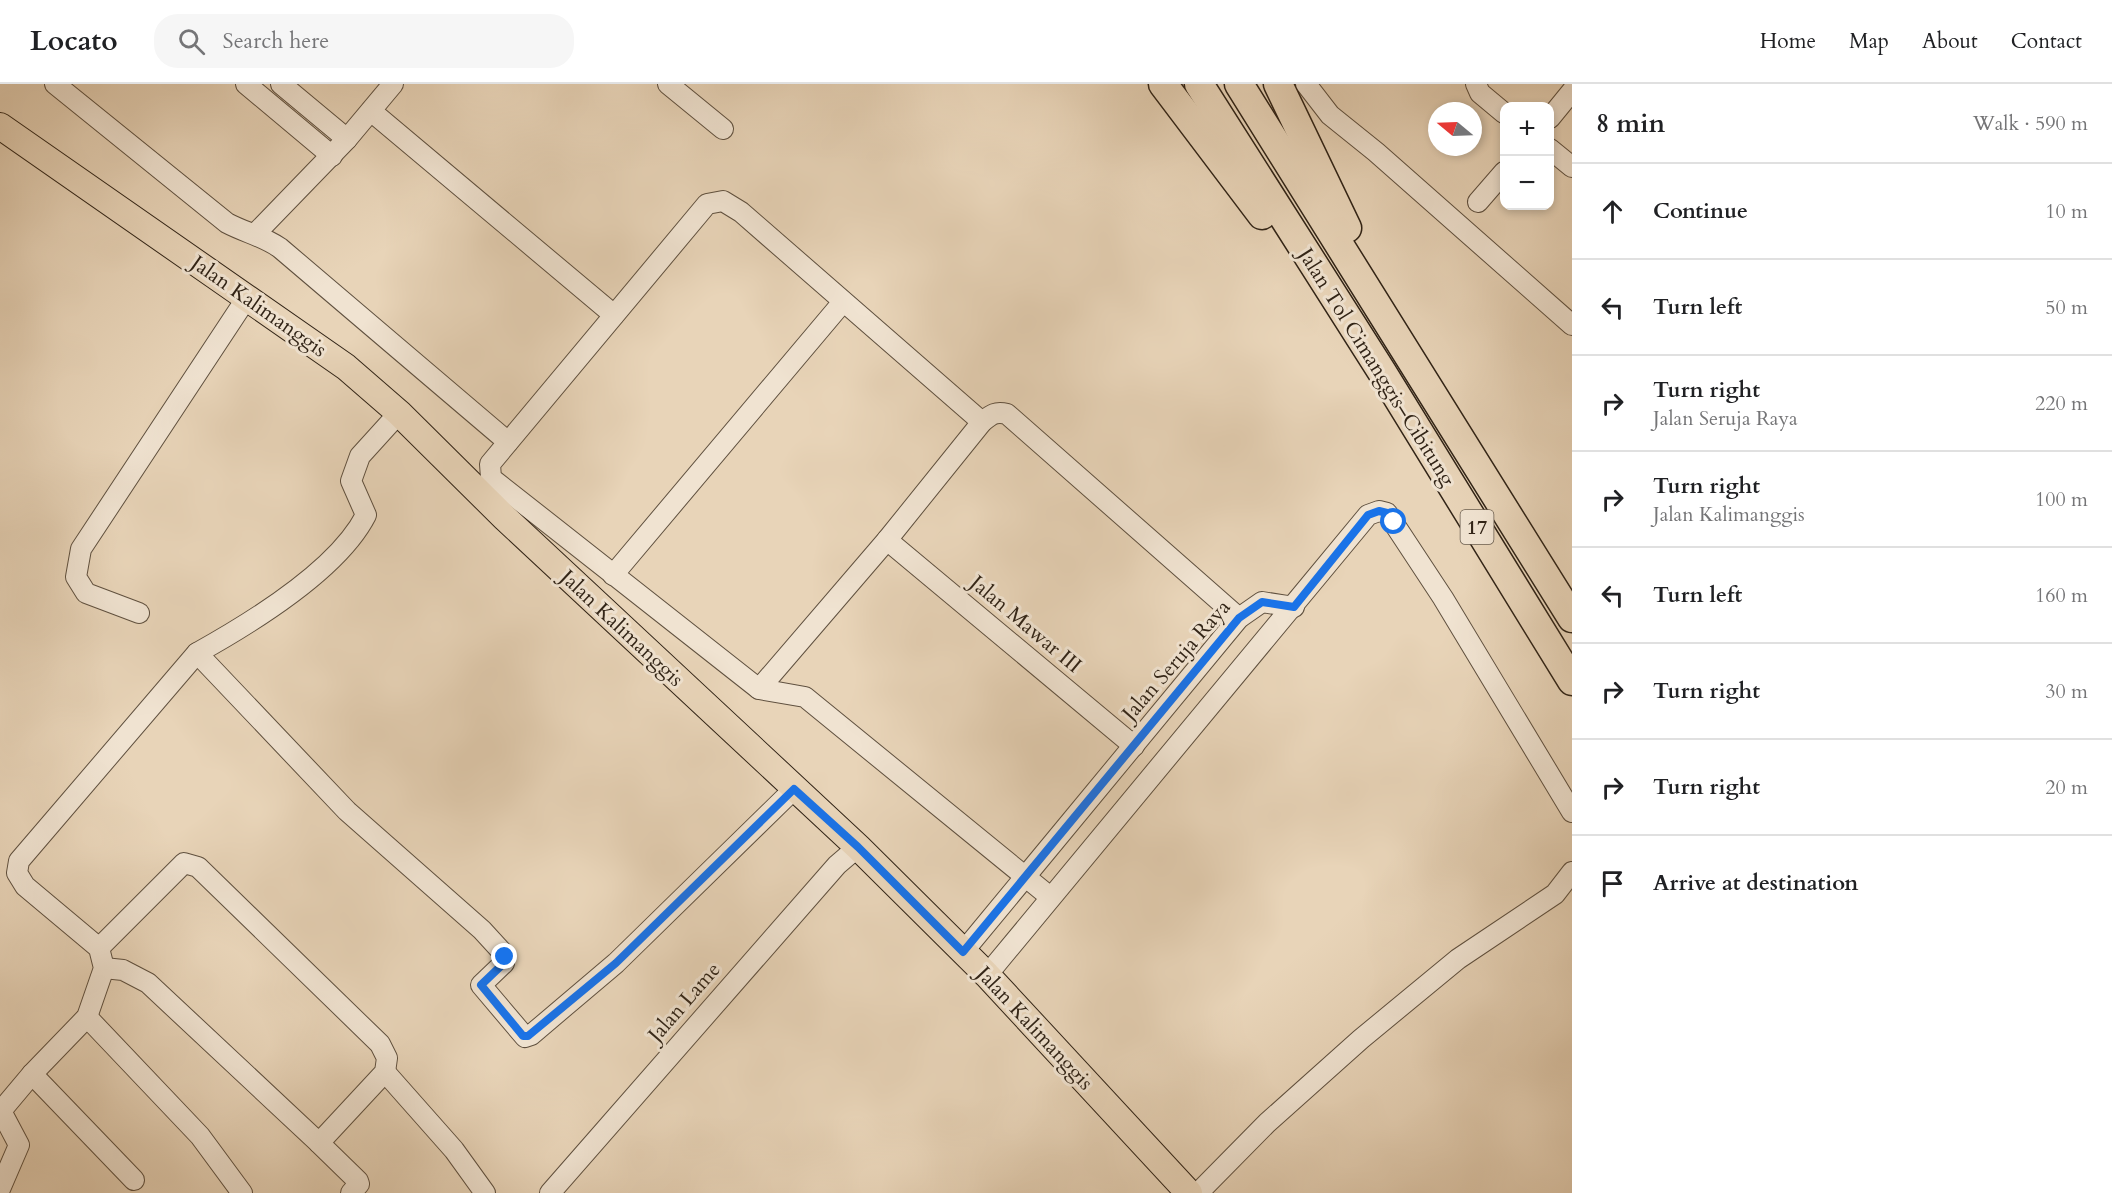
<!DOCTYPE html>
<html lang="en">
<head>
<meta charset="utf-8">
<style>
	body { margin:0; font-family:Cardo,serif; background:#f6f6f6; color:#202124 }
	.controls { position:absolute; right:18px; top:18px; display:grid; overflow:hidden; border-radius:12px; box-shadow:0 3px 9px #0003 }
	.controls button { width:54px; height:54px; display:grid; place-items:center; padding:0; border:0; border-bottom:2px solid #e0e0e0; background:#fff; color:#202124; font:30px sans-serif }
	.compass { position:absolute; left:1428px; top:18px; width:54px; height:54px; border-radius:50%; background:#fff; box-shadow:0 3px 9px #0003; rotate:289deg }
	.stop { position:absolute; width:18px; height:18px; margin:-14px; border:4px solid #1a73e8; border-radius:50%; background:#fff }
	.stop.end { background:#1a73e8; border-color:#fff; box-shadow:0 2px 6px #0008 }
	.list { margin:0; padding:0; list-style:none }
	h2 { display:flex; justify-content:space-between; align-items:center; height:78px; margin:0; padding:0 24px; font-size:26px }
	h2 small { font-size:20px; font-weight:400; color:#757577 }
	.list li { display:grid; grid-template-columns:39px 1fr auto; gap:18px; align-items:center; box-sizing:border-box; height:96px; padding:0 24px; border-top:2px solid #e0e0e0 }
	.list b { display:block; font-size:22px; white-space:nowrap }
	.list p { margin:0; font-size:20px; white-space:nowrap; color:#757577 }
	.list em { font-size:20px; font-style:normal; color:#757577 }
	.icon { flex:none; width:33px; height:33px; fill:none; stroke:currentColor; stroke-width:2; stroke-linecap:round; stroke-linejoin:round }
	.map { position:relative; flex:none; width:1572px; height:1109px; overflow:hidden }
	header { display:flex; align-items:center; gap:36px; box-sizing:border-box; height:84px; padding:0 30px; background:#fff; border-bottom:2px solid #e0e0e0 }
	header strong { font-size:28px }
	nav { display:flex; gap:33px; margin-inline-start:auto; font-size:21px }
	.search { width:420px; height:54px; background:#f6f6f6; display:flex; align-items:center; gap:15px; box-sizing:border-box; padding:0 21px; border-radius:24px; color:#757577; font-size:22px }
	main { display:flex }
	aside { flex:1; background:#fff }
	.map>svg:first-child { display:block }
</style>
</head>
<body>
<header>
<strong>Locato</strong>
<div class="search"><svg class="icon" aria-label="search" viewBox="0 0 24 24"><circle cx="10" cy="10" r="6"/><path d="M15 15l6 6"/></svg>Search here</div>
<nav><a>Home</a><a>Map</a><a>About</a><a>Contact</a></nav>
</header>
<main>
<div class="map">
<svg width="1572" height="1109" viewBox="0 0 1572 1109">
	<rect width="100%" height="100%" fill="#e8d4b8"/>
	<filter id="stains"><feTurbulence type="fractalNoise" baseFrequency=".00333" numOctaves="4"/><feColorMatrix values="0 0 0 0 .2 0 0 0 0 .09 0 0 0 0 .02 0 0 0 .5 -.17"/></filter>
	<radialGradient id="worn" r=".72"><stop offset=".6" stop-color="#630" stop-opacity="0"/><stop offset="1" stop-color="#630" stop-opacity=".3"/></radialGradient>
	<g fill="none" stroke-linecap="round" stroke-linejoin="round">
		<defs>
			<g id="minor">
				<path d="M55 0 227 139C246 149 263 152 280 164L508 358"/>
				<path d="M246 0 332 72"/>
				<path d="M281 0 347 55"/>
				<path d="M668 0 723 45"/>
				<path d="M1306 0 1330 31 1376 68 1572 241"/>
				<path d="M1476 0 1480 9 1504 29"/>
				<path d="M371 27 614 231"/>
				<path d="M1550 34 1572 7"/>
				<path d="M1550 65 1572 83"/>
				<path d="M1478 118 1504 88"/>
				<path d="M256 149 347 55 393 0"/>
				<path d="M982 338 741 128 723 117 707 120 490 380 491 394 759 605 805 613 1049 812"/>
				<path d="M887 456 1134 662"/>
				<path d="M613 491 842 219"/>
				<path d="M139 529 86 509 76 493 81 465 246 215"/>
				<path d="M197 569 347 727 482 846 504 870V879L481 901 525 953 531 951 616 879 794 705"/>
				<path d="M759 605 887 456 982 338C991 331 995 327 1007 330L1239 534"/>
				<path d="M99 864 184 779 198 783 380 960 387 974 385 988 319 1059 148 899 123 886 104 884"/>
				<path d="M963 868 1239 534 1262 518 1294 523"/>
				<path d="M987 891 1368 431 1379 427 1387 429 1443 514 1572 728"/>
				<path d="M87 933 200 1052 242 1109"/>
				<path d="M385 988 454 1066 485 1109"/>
				<path d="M32 990 134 1096"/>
				<path d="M319 1059 358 1097 359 1100 351 1109"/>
				<path d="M0 1105 19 1061 1 1027 32 990 87 933 104 884 99 864 25 802 17 789 19 777 197 569C251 539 338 486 366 431L351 397 360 372 399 329"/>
				<path d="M550 1109 837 781 858 763"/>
				<path d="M1198 1109 1267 1039 1361 955 1458 875 1555 810 1572 788"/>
			</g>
			<path id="major" d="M0 42 346 283 399 329 505 434 858 763 987 891 1189 1109"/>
			<g id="highway">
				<path d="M1163 0 1262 131"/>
				<path d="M1199 0 1382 288 1572 597"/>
				<path d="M1239 0 1572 534"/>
				<path d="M1278 0 1347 144"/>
			</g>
		</defs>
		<use href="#minor" stroke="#5f503f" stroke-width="22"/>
		<use href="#major" stroke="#312417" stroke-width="28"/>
		<use href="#highway" stroke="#312417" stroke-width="31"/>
		<use href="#minor" stroke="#f0e3d1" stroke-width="20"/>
		<use href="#major" stroke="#e8d4b8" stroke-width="26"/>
		<use href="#highway" stroke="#e8d4b8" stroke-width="28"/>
	</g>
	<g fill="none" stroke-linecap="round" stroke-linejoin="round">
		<path stroke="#1a73e8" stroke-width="8" d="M505 873 504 879 481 901 523 952H528L616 879 794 705 858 763 963 868 1239 534 1262 518 1294 523 1368 431 1379 427 1387 429 1394 438"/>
	</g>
	<g text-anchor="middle" stroke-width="6" stroke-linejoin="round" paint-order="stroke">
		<rect fill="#f0e3d1" stroke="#6a5d4f" stroke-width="1.5" x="1460.5" y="426" width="33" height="34" rx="4.5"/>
		<g font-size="20" font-weight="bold" fill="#312417">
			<text x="1477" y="450">17</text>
		</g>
		<g font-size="21" fill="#312417" stroke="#f0e3d1">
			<text transform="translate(259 222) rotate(35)" y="7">Jalan Kalimanggis</text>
			<text transform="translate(1377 283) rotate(58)" y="7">Jalan Tol Cimanggis–Cibitung</text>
			<text transform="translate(1026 540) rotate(40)" y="7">Jalan Mawar III</text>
			<text transform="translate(622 544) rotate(43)" y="7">Jalan Kalimanggis</text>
			<text transform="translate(1176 576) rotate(-49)" y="7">Jalan Seruja Raya</text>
			<text transform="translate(684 918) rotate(-49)" y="7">Jalan Lame</text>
			<text transform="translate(1035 944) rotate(47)" y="7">Jalan Kalimanggis</text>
		</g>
	</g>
	<rect width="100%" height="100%" filter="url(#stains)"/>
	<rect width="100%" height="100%" fill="url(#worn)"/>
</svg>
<div class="controls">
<button>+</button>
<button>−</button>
</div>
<svg class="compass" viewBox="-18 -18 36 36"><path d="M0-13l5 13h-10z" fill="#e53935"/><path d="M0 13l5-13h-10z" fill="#757577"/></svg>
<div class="stop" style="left:1394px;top:438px"></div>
<div class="stop end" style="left:505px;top:873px"></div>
</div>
<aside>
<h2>8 min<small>Walk · 590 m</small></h2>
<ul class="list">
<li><svg class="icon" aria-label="ahead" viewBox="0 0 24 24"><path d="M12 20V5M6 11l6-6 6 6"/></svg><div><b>Continue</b></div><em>10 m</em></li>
<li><svg class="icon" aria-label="left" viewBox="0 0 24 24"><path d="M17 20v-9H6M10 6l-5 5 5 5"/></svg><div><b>Turn left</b></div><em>50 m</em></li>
<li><svg class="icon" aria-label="right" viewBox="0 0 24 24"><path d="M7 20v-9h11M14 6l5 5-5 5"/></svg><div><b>Turn right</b><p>Jalan Seruja Raya</p></div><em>220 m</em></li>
<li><svg class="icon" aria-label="right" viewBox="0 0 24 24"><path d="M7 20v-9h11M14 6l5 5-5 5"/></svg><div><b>Turn right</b><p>Jalan Kalimanggis</p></div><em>100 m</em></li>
<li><svg class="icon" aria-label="left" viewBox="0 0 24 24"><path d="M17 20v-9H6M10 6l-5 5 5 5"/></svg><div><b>Turn left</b></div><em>160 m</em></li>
<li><svg class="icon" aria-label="right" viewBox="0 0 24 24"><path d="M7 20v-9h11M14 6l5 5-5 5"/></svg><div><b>Turn right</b></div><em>30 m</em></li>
<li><svg class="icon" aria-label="right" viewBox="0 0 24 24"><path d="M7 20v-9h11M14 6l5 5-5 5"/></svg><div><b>Turn right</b></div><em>20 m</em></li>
<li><svg class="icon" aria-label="arrive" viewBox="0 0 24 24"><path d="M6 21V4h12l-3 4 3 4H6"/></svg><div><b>Arrive at destination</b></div></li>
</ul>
</aside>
</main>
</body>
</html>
